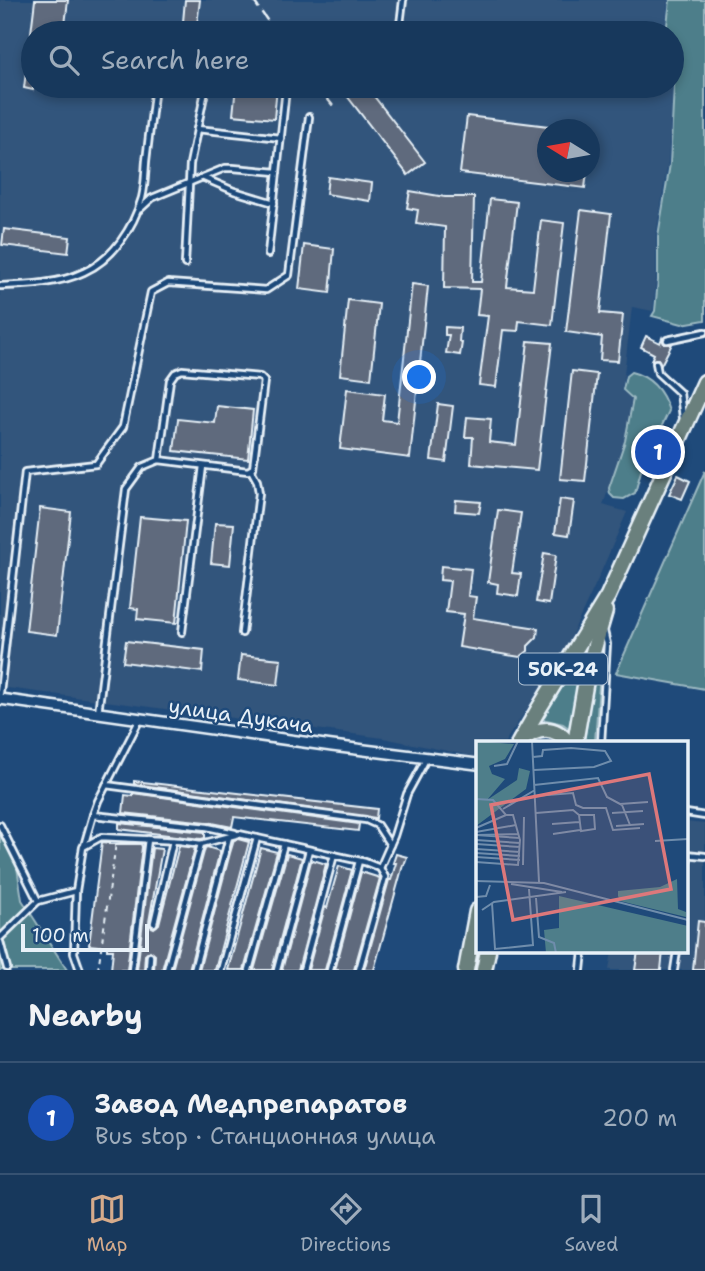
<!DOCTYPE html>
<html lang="en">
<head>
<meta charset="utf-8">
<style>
	body { margin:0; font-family:"Shantell Sans",sans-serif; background:#244365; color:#f1f3f6 }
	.compass { position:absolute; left:537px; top:119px; width:63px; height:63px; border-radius:50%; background:#17385c; box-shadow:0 4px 10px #0003; rotate:281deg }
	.scale { position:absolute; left:21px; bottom:18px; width:128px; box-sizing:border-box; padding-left:7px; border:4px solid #e8f1f8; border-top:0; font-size:19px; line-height:24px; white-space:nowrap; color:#e8f1f8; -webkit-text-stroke:5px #1f4a7a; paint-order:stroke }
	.you { position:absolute; left:420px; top:378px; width:24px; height:24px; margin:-18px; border:5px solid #fff; border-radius:50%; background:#1a73e8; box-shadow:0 0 0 10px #1a73e833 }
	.badge { display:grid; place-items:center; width:46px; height:46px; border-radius:50%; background:#d6ab8b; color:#fff; font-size:23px; font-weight:700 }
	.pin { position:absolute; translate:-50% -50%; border:4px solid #fff; box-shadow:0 2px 7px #0006 }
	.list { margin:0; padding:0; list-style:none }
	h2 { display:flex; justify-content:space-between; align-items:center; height:91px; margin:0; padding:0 28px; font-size:30px }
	h2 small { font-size:23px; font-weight:400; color:#9eacbb }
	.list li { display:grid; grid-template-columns:46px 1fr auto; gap:21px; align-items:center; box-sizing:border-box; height:112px; padding:0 28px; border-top:2px solid #365272 }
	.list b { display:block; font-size:26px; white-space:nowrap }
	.list p { margin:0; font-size:23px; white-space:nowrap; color:#9eacbb }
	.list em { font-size:23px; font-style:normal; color:#9eacbb }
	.icon { flex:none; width:38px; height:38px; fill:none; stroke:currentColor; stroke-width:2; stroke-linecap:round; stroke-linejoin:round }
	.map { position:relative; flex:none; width:705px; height:970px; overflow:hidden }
	.search { position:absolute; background:#17385c; box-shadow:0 4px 10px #0003; left:21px; right:21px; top:21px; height:77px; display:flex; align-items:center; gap:18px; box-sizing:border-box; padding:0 24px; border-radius:38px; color:#9eacbb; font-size:26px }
	.sheet { height:203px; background:#17385c }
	nav { display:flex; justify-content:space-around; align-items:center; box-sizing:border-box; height:98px; border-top:2px solid #365272; background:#17385c; font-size:19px; color:#9eacbb }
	nav a { display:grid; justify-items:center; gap:4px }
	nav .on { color:#d6ab8b }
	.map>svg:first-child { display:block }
</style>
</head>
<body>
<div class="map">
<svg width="705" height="970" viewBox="0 0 705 970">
	<rect width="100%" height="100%" fill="#1f4a7a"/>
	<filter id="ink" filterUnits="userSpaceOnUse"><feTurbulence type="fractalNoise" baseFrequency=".0143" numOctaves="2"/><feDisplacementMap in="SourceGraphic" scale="14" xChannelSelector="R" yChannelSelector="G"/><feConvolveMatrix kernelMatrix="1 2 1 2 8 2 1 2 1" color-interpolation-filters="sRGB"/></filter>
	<g filter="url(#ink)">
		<g fill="#32547b" fill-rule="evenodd">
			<path d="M0 0H668L665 33H33V86H672V62L673 66 672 106 668 163 656 235V280L653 311 632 307 622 391 632 399 625 441 603 505 627 512 598 579 562 656 505 742 477 743V757L383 738 0 687ZM548 130H590V172H548Z"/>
			<path d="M686 822 705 824V970H609L612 951H686Z"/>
		</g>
		<g fill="#4e7e8a" stroke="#9bb8c1" stroke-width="2">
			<path d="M670 0H705V320L682 324 652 316 655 311 658 280V236L670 164 675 65 672 56V33H666Z"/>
			<path d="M631 372C652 377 663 391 669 411L642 467 635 493 624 499 614 498 610 494 609 488 625 441 633 399 623 390 626 376Z"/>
			<path d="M705 471V689L616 673Z"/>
			<path d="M602 644 595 742H584L596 659Z"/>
			<path d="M583 653 570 729 563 724 542 719Z"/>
			<path d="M0 834 17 867 22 900 67 970H0Z"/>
		</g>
		<g fill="#5e6b7d" stroke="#e8f1f8" stroke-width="2">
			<path d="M35 0H68L64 33H31Z"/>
			<path d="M185 0H200L196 33H182Z"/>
			<path d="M29 47 33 48V90L24 88Z"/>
			<path d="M236 86H277L274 119 233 115Z"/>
			<path d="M353 86H366L425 162 408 175 344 92Z"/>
			<path d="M467 116 548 126V172H587L585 188 460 173Z"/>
			<path d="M328 177 372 183 370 201 326 194Z"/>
			<path d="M410 191 445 197H474L472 282H481L490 199 517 202 507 287 533 289 541 220 564 223 552 325 519 321 518 331 503 330 496 387 479 385 488 316 477 315 480 289 444 288 445 227 416 223 418 210 407 208Z"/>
			<path d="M581 210 611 214 600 313 623 315 618 361 600 360 602 337 566 332Z"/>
			<path d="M4 229 70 237 68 253 2 245Z"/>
			<path d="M304 245 334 249 330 293 299 289Z"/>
			<path d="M412 284 428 286 410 458 340 449 347 389 385 394 382 420 397 422Z"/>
			<path d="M348 300 379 304 371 379 340 375Z"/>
			<path d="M445 327 460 328 459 342 462 343 460 355 446 353 449 335H445Z"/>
			<path d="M646 336 660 343 662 338 664 344H672L661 365 658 359 651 360 654 354 641 347Z"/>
			<path d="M528 341 552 343 537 470 471 464 473 437H465L467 417 491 419 489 442 516 445Z"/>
			<path d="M572 371 597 374 585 481 560 479Z"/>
			<path d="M438 404 453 406 446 462 431 460Z"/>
			<path d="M217 406 253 410 248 459 174 451 178 419 215 423Z"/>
			<path d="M678 475 690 481 682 499 669 494Z"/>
			<path d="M560 499 574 501 569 535 555 533Z"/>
			<path d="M456 500 481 502 479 513 455 511Z"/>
			<path d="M40 508 71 512 57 635 26 631Z"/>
			<path d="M498 510 521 513 512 573 521 574 518 596 497 593 498 584 488 582Z"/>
			<path d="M140 517 186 521 176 623 137 619 138 609 130 608Z"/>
			<path d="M215 523 234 524 230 565 211 563Z"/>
			<path d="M544 553 556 555 549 604 536 602Z"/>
			<path d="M441 566 471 569 468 596 476 597 473 618 538 628 537 637 528 646V651L520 657 459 647 464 614 446 612 450 581 440 580Z"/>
			<path d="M126 641 204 650 202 672 123 662Z"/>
			<path d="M241 655 281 659 278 685 238 680Z"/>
			<path d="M134 781 377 809 376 818 134 784Z"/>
			<path d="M133 793 359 824 358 831 234 817 232 827 207 822 123 813 125 795 133 796Z"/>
			<path d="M119 823 205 832V838L201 839 119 829Z"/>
			<path d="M238 839 249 842 215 970H199L230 853 234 840Z"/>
			<path d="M102 842 110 843V844H141L142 847 127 970H111L113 950H107V947L89 945Z"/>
			<path d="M179 846 195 848 162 970H154L155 955 150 951 145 955 144 970H137L152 848 162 849 149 922 150 926 154 928 159 924Z"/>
			<path d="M207 847 220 851 189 970H172L205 848Z"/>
			<path d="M261 848 277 852 244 970H228Z"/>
			<path d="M287 854 302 858 272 970H254Z"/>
			<path d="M396 854 407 857 404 865H403L374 970H364L389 880H391L396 863H393Z"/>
			<path d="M313 860 326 864 298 970H282L311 861Z"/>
			<path d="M339 866 352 870 325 970H308L325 907 327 908Z"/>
			<path d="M361 872 380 878 354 970H335Z"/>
			<path d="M698 921 705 922V970H693Z"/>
			<path d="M638 951H663L661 970H635Z"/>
		</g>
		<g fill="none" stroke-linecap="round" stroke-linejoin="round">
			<defs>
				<g id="service">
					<path d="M399 33 403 0"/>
					<path d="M197 129 281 138"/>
					<path d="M204 178 234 191 274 203"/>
					<path d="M140 209 152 198 225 168H233L277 172"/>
					<path d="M268 254 286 89"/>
					<path d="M185 264 190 164 206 86"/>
					<path d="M0 286C27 285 59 284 84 272 113 259 133 228 142 198 145 186 145 173 146 161 149 136 152 111 155 86"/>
					<path d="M667 340 705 332"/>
					<path d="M656 363 658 373 680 393 683 418"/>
					<path d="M182 632 203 466"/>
					<path d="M242 633 259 493 257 481 251 470"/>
					<path d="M0 693 25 472 96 464 123 427 151 292 168 283 266 290 289 275 309 117"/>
					<path d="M98 713 126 489 142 467 159 460 248 471 253 468 264 381 260 377 182 370 175 373 170 380 159 460"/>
					<path d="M140 719 98 801 93 815 207 827 235 833"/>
					<path d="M601 743 607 644 604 631"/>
					<path d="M106 785 366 820 377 825 390 845"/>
					<path d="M686 813 705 816"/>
					<path d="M0 825 38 901"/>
					<path d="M84 846 93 815"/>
					<path d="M686 854 705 856"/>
					<path d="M380 868 394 836 407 794 426 759"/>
					<path d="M686 872 688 855"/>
					<path d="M76 891 74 953 80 970"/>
					<path d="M154 923 173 841"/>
					<path d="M0 938 38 901 76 891 83 847 101 837 180 841 201 844 239 834 365 862 380 868 385 877 359 970"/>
					<path d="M0 942 7 968"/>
					<path d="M132 970 148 839"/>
					<path d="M149 970 150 956"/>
					<path d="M167 970 201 844"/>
					<path d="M194 970 229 837"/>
					<path d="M221 970 257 838"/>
					<path d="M249 970 284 844"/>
					<path d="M277 970 309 850"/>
					<path d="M303 970 334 855"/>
					<path d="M330 970 359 861"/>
					<path d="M581 970 583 951"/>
					<path d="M674 970 677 951"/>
				</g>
				<path id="minor" d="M0 699 332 746 477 764"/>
				<g id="primary">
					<path d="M521 740C538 728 554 724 568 743"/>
					<path d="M519 743 538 710 608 596 705 382"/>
					<path d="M575 743 588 669 605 611"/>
					<path d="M466 970 477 911"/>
					<path d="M484 970 488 951"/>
				</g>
			</defs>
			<use href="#service" stroke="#e8f1f8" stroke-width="10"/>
			<use href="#minor" stroke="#e8f1f8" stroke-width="14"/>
			<use href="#primary" stroke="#e8f1f8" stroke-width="19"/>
			<path stroke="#e8f1f8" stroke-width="2" stroke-dasharray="5 5" stroke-linecap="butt" d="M98 970 116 843"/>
			<use href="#service" stroke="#1f4a7a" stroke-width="4.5"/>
			<use href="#minor" stroke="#1f4a7a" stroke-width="9"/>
			<use href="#primary" stroke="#6a807d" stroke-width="14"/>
			<g stroke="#e8f1f8" stroke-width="2.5" stroke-dasharray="10 5" stroke-linecap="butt">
				<path d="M253 0 276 33"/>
				<path d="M317 86 334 107"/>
			</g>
		</g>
	</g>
	<g text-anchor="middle" stroke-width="5" stroke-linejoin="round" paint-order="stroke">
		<rect fill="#1f4a7a" stroke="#acbfd2" stroke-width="2" x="519" y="653.5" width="88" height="31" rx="5"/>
		<g font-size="19" font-weight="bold" fill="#e8f1f8">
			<text x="563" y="676">50К-24</text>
		</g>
		<g font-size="21" fill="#e8f1f8" stroke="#1f4a7a">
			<text transform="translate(241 716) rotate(8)" y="7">улица Дукача</text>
		</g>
	</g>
	<g transform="translate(476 741)">
		<rect width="212" height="212" fill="#1f4a7a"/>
		<path d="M0 0 38 3 29 18 13 25 16 33 29 38 11 59 41 39 43 27 54 30 50 48 0 85ZM201 138 202 168 210 171V176L144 160 142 155V150L184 146ZM83 155 212 185V212H70L68 189 83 187Z" fill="#4e7e8a"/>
		<path fill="none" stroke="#6f8dac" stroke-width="2" d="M56 0 63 141M57 16 66 15 67 9 95 7 129 10 135 20 118 26 58 29M18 25 31 23 42 0M58 44 122 37 131 56 146 64 154 84M59 55 97 52 100 64 107 67H130L137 89 164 87M0 58 17 59 30 74H37L44 99 42 124 0 121M144 63 172 61M27 68 59 49M60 72 97 69 103 74 105 90 119 88 118 74H103M136 72 167 70M76 83 103 81M140 85 168 83M0 87 30 74M0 91 40 84M77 93 104 89M0 94 44 97M1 94 42 93M0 99 44 102M179 100 212 98M0 103 44 106M0 108 44 111M0 112 44 115M0 116 44 119M47 124 48 76M0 140 68 142 212 179M35 143 86 151M0 156 10 155 14 144M60 157 63 196 78 202 80 212M16 162 19 208 57 204 53 148M6 169 18 161 90 151"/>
		<path fill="#dd787b" fill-opacity="0.15" stroke="#dd787b" stroke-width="3.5" d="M173 33 195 148 37 179 15 64Z"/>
		<rect width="212" height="212" fill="none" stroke="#e8f1f8" stroke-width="3.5"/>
	</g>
</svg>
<svg class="compass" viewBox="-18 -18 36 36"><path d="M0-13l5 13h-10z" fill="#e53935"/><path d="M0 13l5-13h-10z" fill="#9eacbb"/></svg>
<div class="scale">100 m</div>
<div class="you"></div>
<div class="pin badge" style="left:658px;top:452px;background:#1a4fb4">1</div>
<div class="search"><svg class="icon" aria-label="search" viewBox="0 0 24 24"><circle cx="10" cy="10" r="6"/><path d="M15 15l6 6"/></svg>Search here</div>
</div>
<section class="sheet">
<h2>Nearby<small></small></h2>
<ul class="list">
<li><span class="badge" style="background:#1a4fb4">1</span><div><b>Завод Медпрепаратов</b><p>Bus stop · Станционная улица</p></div><em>200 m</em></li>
</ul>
</section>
<nav>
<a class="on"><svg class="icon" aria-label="map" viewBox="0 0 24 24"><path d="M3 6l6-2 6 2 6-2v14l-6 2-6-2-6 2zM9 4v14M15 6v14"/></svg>Map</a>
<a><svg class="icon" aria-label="directions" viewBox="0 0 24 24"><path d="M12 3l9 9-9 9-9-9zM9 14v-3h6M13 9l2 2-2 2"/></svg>Directions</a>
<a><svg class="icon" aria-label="saved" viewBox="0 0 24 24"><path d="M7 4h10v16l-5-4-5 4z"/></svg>Saved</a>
</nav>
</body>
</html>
